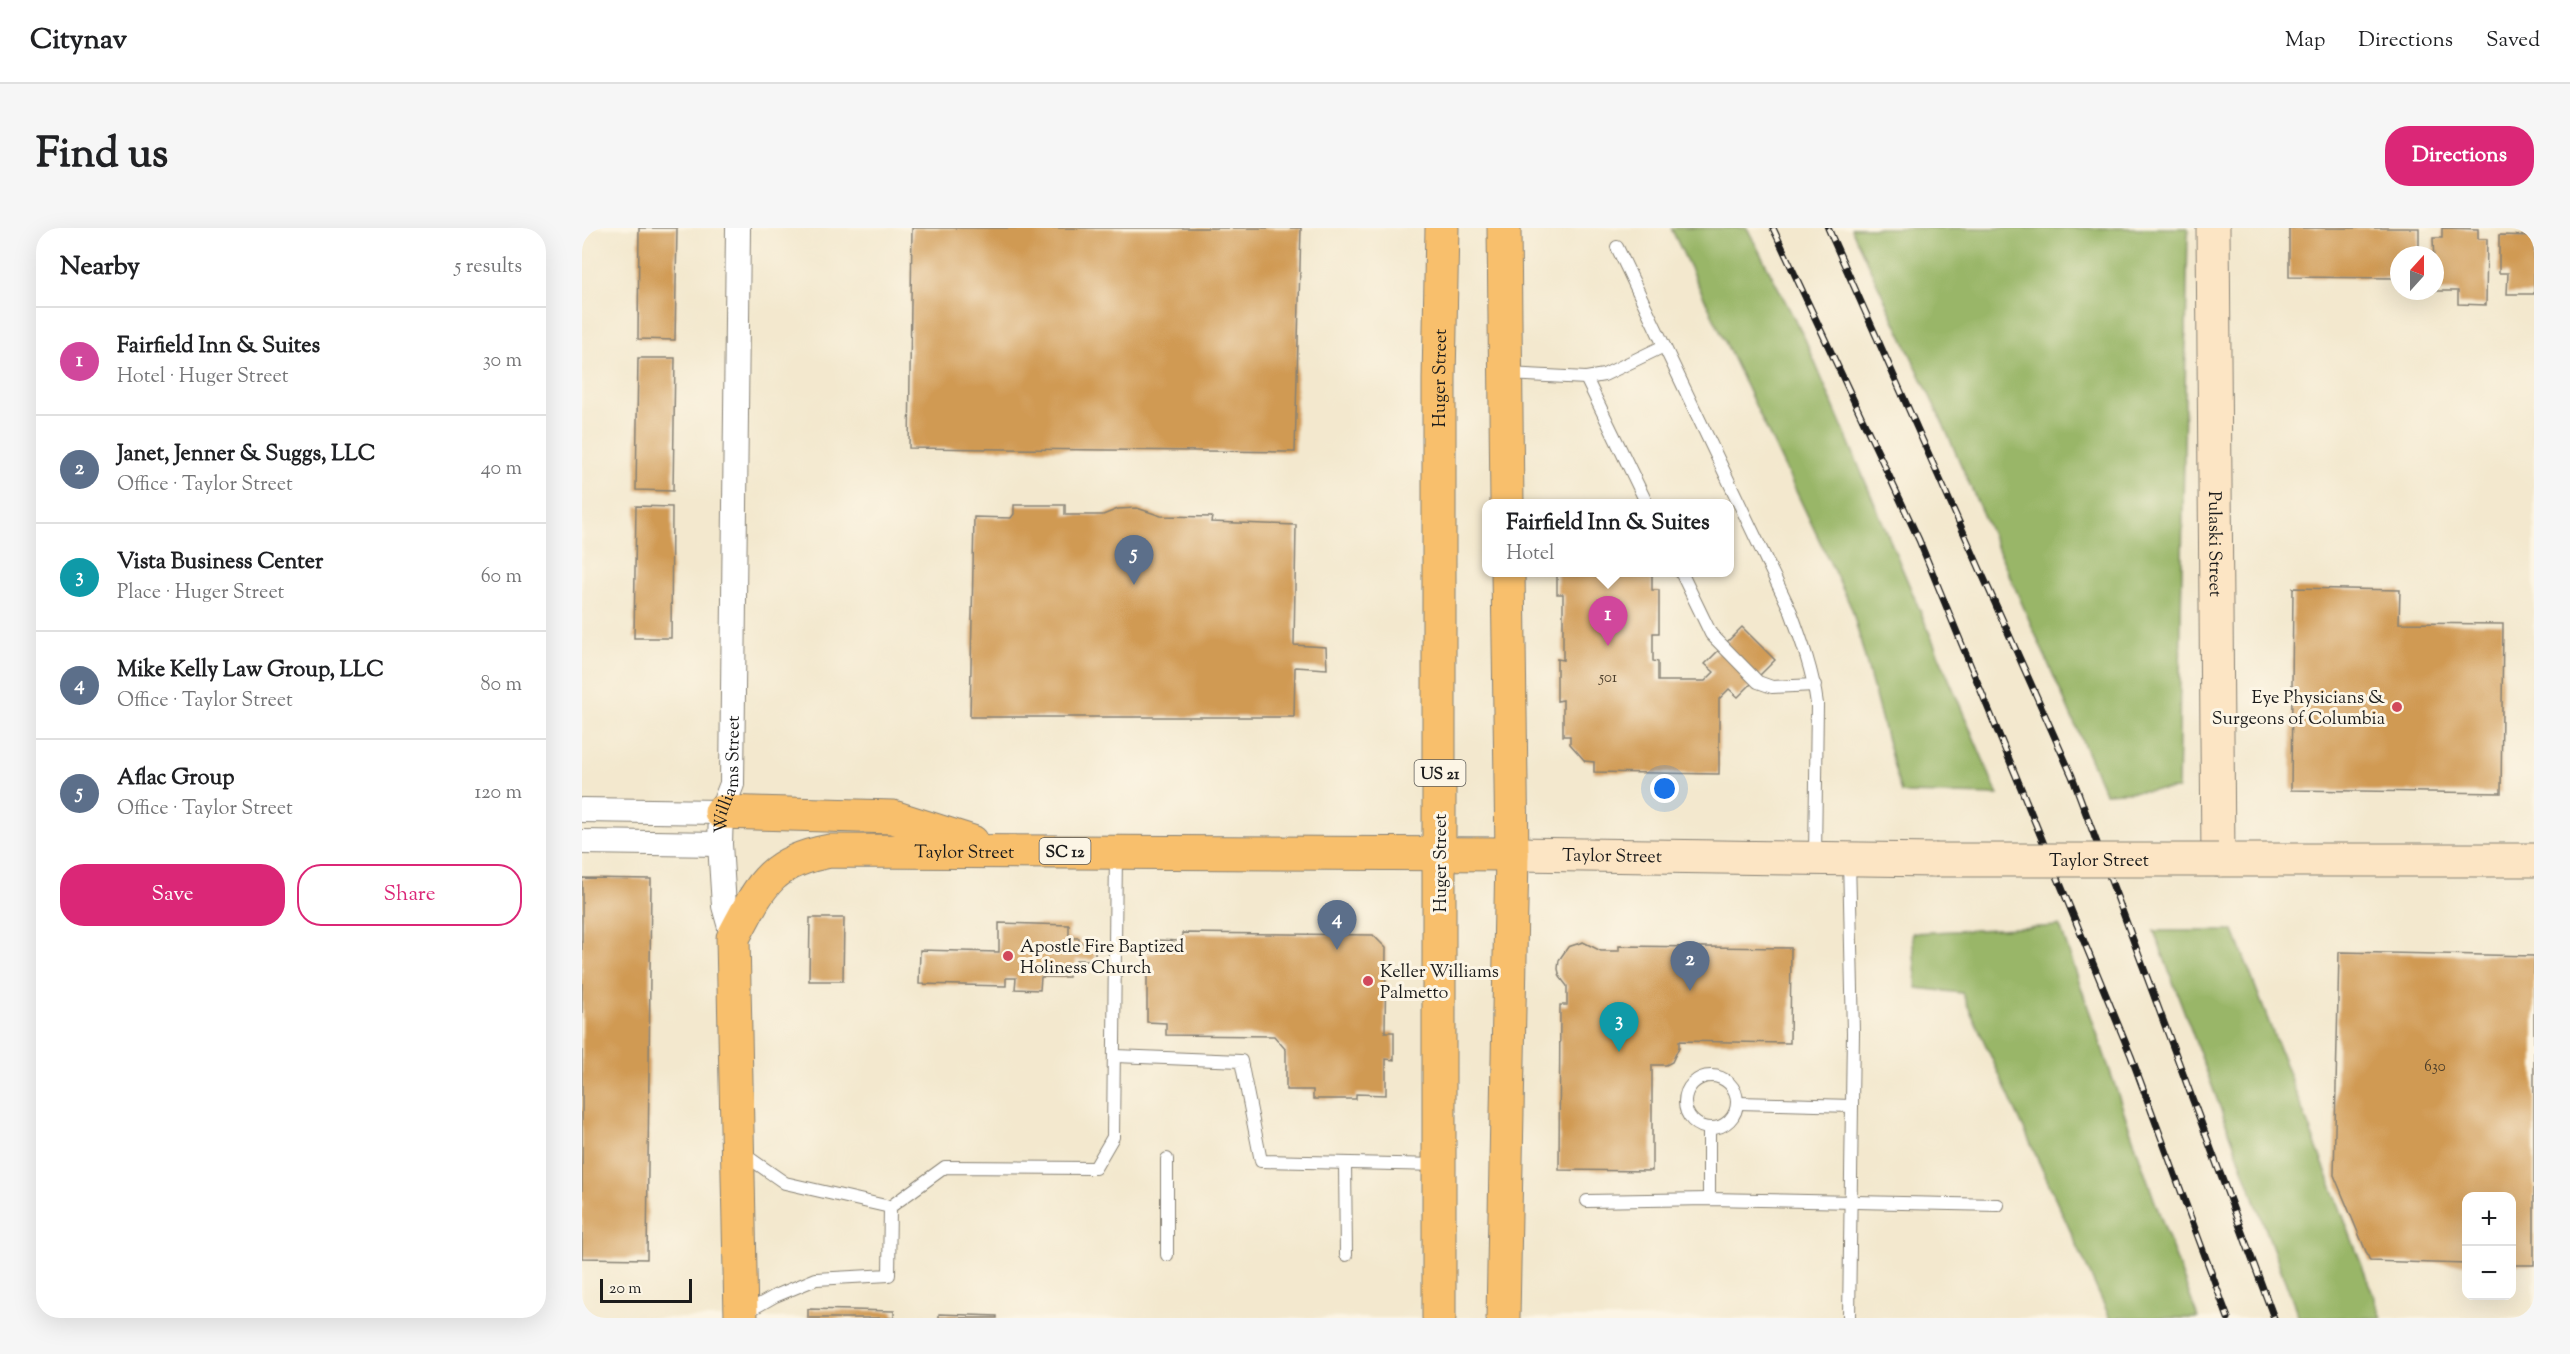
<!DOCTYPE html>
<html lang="en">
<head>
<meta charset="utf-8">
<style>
	body { margin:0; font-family:"Sorts Mill Goudy",serif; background:#f6f6f6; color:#202124 }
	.controls { position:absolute; right:18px; bottom:18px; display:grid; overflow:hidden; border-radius:12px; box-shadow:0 6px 24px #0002 }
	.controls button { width:54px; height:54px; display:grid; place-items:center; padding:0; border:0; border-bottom:2px solid #e0e0e0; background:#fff; color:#202124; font:30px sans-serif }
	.compass { position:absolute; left:1808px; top:18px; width:54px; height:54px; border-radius:50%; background:#fff; box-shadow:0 6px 24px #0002; rotate:21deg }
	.scale { position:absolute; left:18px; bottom:15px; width:92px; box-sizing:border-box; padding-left:6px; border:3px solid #1c1c1c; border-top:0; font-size:16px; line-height:21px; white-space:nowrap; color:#1c1c1c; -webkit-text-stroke:4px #fcf5e5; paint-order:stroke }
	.you { position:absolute; left:1083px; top:561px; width:21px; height:21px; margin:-15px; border:4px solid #fff; border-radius:50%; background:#1a73e8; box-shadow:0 0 0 9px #1a73e833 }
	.badge { display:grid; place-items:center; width:39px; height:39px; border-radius:50%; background:#db2777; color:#fff; font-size:20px; font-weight:700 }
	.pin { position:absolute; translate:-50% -50px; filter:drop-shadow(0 2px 3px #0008) }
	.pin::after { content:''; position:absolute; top:32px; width:21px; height:18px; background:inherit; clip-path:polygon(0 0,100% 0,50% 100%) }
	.popup { position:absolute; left:900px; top:271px; width:252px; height:78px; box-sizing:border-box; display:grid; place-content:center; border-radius:12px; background:#fff; filter:drop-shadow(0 2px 4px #0005); font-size:20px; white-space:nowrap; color:#757577 }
	.popup b { font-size:22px; color:#202124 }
	.popup::after { content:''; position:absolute; left:50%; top:100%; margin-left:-12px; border:12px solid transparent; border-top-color:#fff }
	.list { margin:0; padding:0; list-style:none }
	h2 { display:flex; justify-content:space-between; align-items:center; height:78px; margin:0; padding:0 24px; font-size:26px }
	h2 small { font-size:20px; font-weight:400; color:#757577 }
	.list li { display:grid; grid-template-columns:39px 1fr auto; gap:18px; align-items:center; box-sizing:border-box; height:108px; padding:0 24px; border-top:2px solid #e0e0e0 }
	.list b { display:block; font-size:22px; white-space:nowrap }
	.list p { margin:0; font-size:20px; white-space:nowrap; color:#757577 }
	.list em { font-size:20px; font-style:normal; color:#757577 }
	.actions { display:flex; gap:12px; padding:18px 24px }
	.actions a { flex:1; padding:14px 0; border:2px solid #db2777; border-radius:24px; text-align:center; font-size:21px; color:#db2777 }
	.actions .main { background:#db2777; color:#fff }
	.map { position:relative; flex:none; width:1952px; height:1090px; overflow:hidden; border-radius:24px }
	header { display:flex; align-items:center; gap:36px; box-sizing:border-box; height:84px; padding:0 30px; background:#fff; border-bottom:2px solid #e0e0e0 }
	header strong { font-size:28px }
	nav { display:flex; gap:33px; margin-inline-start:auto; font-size:21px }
	.intro { display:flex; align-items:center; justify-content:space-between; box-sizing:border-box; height:144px; padding:0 36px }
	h1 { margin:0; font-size:42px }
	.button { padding:15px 27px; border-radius:24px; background:#db2777; color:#fff; font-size:21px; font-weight:700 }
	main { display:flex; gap:36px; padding:0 36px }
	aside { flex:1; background:#fff; border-radius:24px; box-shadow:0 6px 24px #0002 }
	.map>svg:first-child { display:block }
</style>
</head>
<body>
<header>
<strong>Citynav</strong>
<nav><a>Map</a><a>Directions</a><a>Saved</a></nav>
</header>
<div class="intro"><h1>Find us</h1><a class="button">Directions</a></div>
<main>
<aside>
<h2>Nearby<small>5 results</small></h2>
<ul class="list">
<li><span class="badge" style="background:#d1479c">1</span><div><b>Fairfield Inn &amp; Suites</b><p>Hotel · Huger Street</p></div><em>30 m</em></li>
<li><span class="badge" style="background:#5c6f8a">2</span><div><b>Janet, Jenner &amp; Suggs, LLC</b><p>Office · Taylor Street</p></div><em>40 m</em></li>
<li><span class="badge" style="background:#0f9aa8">3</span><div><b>Vista Business Center</b><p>Place · Huger Street</p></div><em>60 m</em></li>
<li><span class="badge" style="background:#5c6f8a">4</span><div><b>Mike Kelly Law Group, LLC</b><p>Office · Taylor Street</p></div><em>80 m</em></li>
<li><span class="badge" style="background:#5c6f8a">5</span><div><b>Aflac Group</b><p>Office · Taylor Street</p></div><em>120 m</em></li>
</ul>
<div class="actions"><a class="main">Save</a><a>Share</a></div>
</aside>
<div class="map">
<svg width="1952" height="1090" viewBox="0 0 1952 1090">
	<rect width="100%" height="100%" fill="#fcf5e5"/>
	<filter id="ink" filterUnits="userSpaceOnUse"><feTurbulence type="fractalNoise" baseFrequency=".0167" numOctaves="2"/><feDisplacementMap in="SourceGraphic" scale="12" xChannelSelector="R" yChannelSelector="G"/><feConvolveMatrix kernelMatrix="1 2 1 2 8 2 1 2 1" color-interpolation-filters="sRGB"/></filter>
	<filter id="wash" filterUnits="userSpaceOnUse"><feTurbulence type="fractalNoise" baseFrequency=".008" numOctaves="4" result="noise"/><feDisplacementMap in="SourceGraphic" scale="24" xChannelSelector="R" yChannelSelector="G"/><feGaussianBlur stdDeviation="1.35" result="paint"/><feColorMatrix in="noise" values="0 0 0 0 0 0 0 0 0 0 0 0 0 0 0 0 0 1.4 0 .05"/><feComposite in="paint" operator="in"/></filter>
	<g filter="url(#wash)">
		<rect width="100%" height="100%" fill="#f3e8ce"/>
		<g fill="#99b668" stroke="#5a6942" stroke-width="1.5">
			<path d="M1089 0H1165L1223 111 1416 567 1319 565 1270 381Z"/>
			<path d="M1269 0H1606L1596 561 1523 565 1362 198Z"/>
			<path d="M1478 698 1572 971 1616 1090H1528L1380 765 1335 760 1330 705Z"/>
			<path d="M1572 703H1652L1800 1090H1717Z"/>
		</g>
		<g id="blocks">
			<g fill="#d09a52">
				<path d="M57 0H95L93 112 56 111Z"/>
				<path d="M330 0H719L713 224 327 220Z"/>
				<path d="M1707 0H1837V27H1817V50L1707 49Z"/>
				<path d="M1860 0 1896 1V11H1905L1904 77 1876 76V63H1853L1851 10H1860Z"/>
				<path d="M1917 7 1952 8V66H1925L1926 45H1917Z"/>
				<path d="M56 130H93L91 263 54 262Z"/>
				<path d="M432 277H483V287H521L536 281 555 280 579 288 630 289 629 294 714 297 712 417 744 419 745 441 713 439 712 489H388L392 289 429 290 432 286Z"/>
				<path d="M54 278 90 279 89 410H52Z"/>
				<path d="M975 344H1070V362H1077V405H1071V433L1076 434V453H1123L1132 444 1123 436 1160 399 1193 432 1156 469 1147 461 1137 471V546L1012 544V534L1003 533 988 516V508H981V472L975 473V431L981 432V366H975Z"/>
				<path d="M1711 360 1818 362 1817 395 1921 396 1919 565 1709 562Z"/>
				<path d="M0 650 69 651 65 1031 0 1030Z"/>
				<path d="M228 690H262L261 753H227Z"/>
				<path d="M417 695 487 697V710H497V715H513V732H494V737H488L487 749H459L458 762 433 761 434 750H424V758L337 756 338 722 417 724Z"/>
				<path d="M600 705 791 707 804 720 803 804H812V832L804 831V867L774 866V871H731V862H704V822L692 808 584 807V795L565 794V725H573V712L600 713Z"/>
				<path d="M1001 714 1019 723H1037V718L1209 720 1208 815 1097 813V819L1090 834 1084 837H1070V943L977 942 978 777H985V758L978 749 976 741 977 732 986 719Z"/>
				<path d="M1757 724 1952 728V1037H1930V968H1884V1036L1788 1033 1752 947Z"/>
				<path d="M226 1081 312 1083V1090H226Z"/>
				<path d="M357 1086 415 1088V1090H357Z"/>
			</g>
		</g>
	</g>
	<g filter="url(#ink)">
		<use href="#blocks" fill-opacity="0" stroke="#888275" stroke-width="1.5"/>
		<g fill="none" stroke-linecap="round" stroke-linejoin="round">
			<defs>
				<g id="lane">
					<path d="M1035 19 1209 384C1220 414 1231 444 1235 476L1233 628"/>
					<path d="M924 146 1004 150 1022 147 1082 118"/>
					<path d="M1004 150 1065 276"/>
					<path d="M1099 344 1129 406 1176 454 1190 459 1233 457"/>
					<path d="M533 828 659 833 679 933 857 937"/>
					<circle cx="1129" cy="874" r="26"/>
					<path d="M1156 875 1270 878"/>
					<path d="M160 925 203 955 308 979"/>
					<path d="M763 935 764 1027"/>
					<path d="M1127 971V900"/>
					<path d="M1005 973 1127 971 1416 977"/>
					<path d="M585 1027V931"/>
					<path d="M161 1086 193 1068 234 1051 307 1047 308 979 363 939 513 940 531 909 534 624"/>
					<path d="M1267 1090 1271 805 1267 631"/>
				</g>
				<g id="street">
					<path d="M0 582 139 584"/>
					<path d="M0 614 138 616"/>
					<path id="s1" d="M151 710 142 678 138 616 139 584 150 556 156 0"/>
				</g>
				<g id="secondary">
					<path id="s2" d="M1631 0 1636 632H1952"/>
					<path id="s3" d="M930 626 1353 632"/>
				</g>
				<g id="highway">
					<path d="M922 0 925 276"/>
					<path d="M139 584 311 589 390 614"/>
					<path id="s4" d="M159 1090 151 710C178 659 186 634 248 623L930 626"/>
					<path id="s5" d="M857 1090V151L860 0"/>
					<path d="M921 1090 930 626 926 344"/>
				</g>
			</defs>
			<use href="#lane" stroke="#888275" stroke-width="14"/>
			<use href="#street" stroke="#888275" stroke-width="26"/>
			<use href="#secondary" stroke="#888275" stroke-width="35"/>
			<use href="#highway" stroke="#888275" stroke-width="35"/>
			<use href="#lane" stroke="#fff" stroke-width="12"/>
			<use href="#street" stroke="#fff" stroke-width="24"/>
			<use href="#secondary" stroke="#fce5c4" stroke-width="33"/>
			<use href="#highway" stroke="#f8bf6c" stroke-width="33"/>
			<defs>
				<g id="rail">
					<path d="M1191 0 1337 312 1549 828 1646 1090"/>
					<path d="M1246 0 1490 548 1692 1090"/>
				</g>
			</defs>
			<use href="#rail" stroke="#1c1c1c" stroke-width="7"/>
			<use href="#rail" stroke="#fcf5e5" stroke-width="4.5" stroke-dasharray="14" stroke-linecap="butt"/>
			<defs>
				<g id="secondary-bridge">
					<path id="s6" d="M1353 632H1636"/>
				</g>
			</defs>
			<use href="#secondary-bridge" stroke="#888275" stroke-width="35" stroke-linecap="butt"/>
			<use href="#secondary-bridge" stroke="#fce5c4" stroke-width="33"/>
		</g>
	</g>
	<g fill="#d1495b" stroke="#fcf5e5" stroke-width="2">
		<circle cx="1815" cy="479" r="6"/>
		<circle cx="426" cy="728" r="6"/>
		<circle cx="786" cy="753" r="6"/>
	</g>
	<g text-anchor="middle" stroke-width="6" stroke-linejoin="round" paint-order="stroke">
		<g font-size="15" fill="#493c2a">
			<text x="1026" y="454">501</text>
			<text x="1853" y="843">630</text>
		</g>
		<g fill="#fcf5e5" stroke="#5f5d58" stroke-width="1.5">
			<rect x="832.5" y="532" width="51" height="26" rx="4.5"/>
			<rect x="457.5" y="610" width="51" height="26" rx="4.5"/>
		</g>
		<g font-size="16" font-weight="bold" fill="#1c1c1c">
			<text x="858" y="551">US 21</text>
			<text x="483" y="629">SC 12</text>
		</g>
		<g font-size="18" fill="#1c1c1c" stroke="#fcf5e5">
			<text dy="6" stroke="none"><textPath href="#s5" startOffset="940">Huger Street</textPath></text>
			<text dy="6" stroke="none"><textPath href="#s2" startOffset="316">Pulaski Street</textPath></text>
			<text dy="6" stroke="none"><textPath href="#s1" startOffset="166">Williams Street</textPath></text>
			<text dy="6" stroke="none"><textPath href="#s4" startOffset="652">Taylor Street</textPath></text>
			<text dy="6" stroke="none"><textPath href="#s3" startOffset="100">Taylor Street</textPath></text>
			<text dy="6" stroke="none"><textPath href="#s6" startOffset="164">Taylor Street</textPath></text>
			<text transform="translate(858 635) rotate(-90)" y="6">Huger Street</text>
		</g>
		<g font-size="18" fill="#1c1c1c" stroke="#fcf5e5" text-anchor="start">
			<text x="1803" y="475" text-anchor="end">Eye Physicians &amp;<tspan x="1803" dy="21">Surgeons of Columbia</tspan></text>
			<text x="438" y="724">Apostle Fire Baptized<tspan x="438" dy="21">Holiness Church</tspan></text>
			<text x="798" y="749">Keller Williams<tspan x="798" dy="21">Palmetto</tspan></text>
		</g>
	</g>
</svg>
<div class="controls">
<button>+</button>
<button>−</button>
</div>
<svg class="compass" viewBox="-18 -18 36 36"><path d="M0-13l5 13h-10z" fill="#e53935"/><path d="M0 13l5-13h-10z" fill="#757577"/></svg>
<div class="scale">20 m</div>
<div class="you"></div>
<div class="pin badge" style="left:1026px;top:418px;background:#d1479c">1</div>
<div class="popup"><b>Fairfield Inn &amp; Suites</b>Hotel</div>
<div class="pin badge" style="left:1108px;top:763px;background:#5c6f8a">2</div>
<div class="pin badge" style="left:1037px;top:824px;background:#0f9aa8">3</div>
<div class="pin badge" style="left:755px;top:722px;background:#5c6f8a">4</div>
<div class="pin badge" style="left:552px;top:357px;background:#5c6f8a">5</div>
</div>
</main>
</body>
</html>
